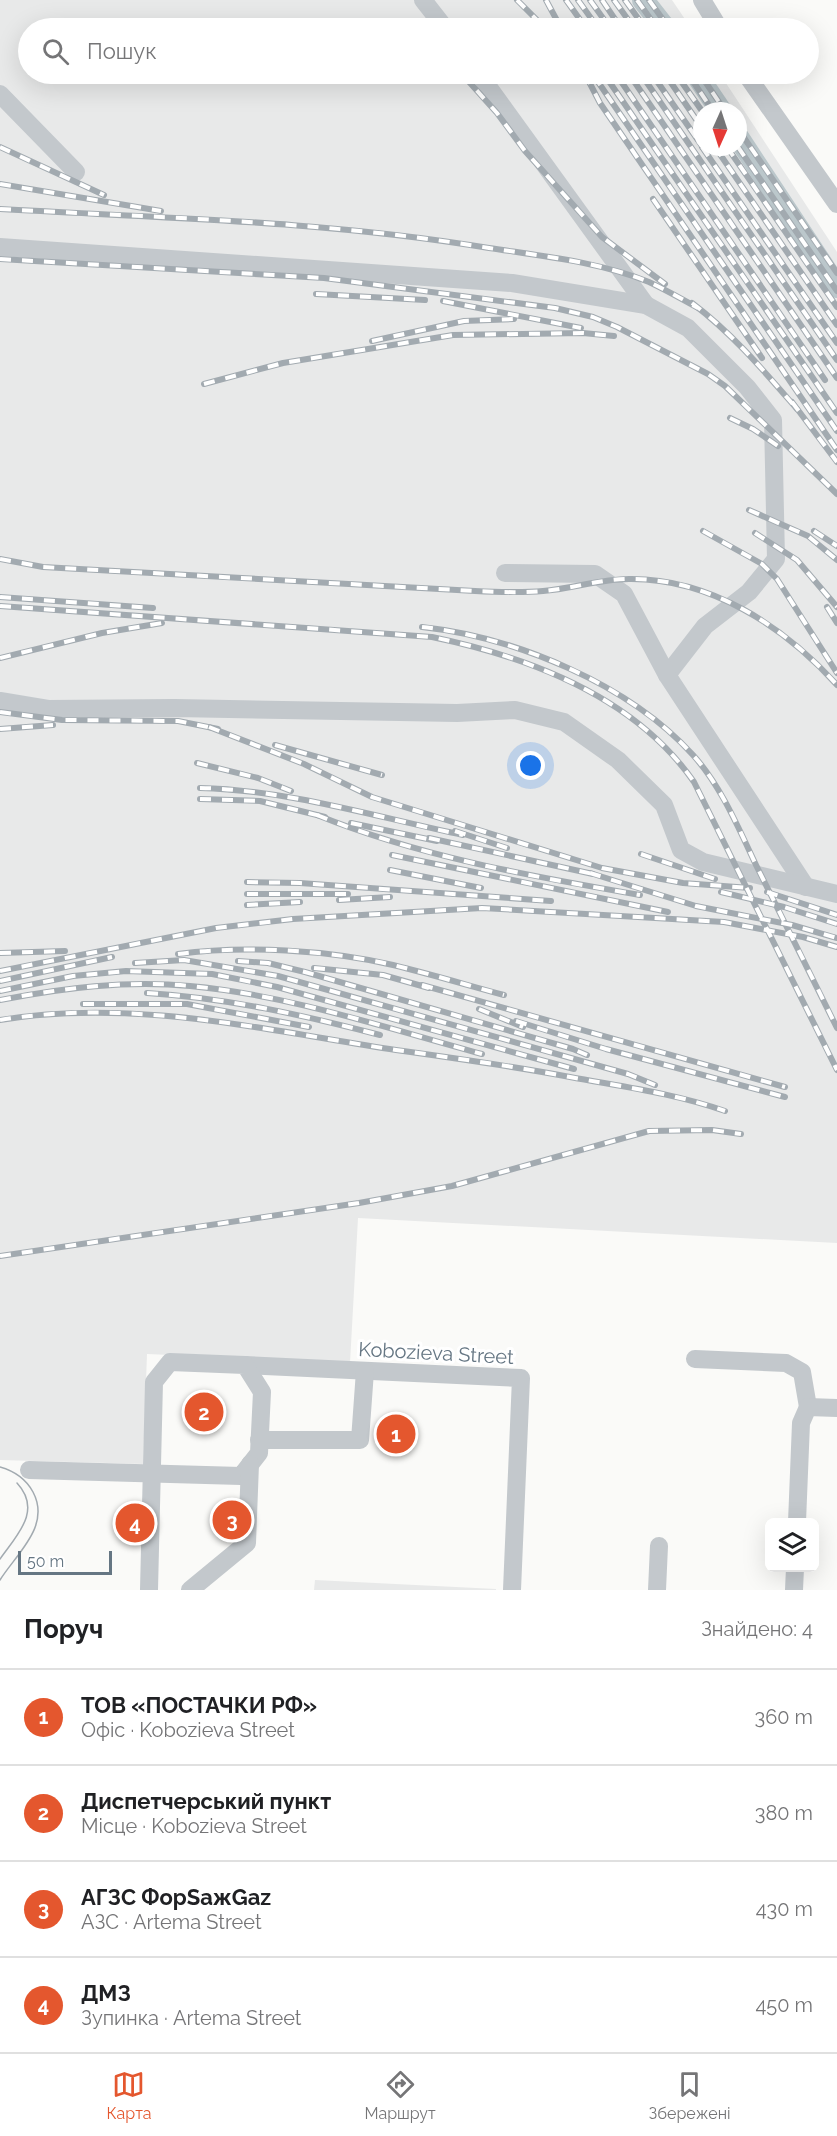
<!DOCTYPE html>
<html lang="uk">
<head>
<meta charset="utf-8">
<style>
	body { margin:0; font-family:Raleway,sans-serif; background:#f6f6f6; color:#202124 }
	.controls { position:absolute; right:18px; bottom:18px; display:grid; overflow:hidden; border-radius:9px; box-shadow:0 6px 24px #0002 }
	.controls button { width:54px; height:54px; display:grid; place-items:center; padding:0; border:0; border-bottom:2px solid #e0e0e0; background:#fff; color:#202124; font:30px sans-serif }
	.compass { position:absolute; left:693px; top:102px; width:54px; height:54px; border-radius:50%; background:#fff; box-shadow:0 6px 24px #0002; rotate:183deg }
	.scale { position:absolute; left:18px; bottom:15px; width:94px; box-sizing:border-box; padding-left:6px; border:3px solid #657683; border-top:0; font-size:16px; line-height:21px; white-space:nowrap; color:#657683; -webkit-text-stroke:4px #fff; paint-order:stroke }
	.you { position:absolute; left:531px; top:766px; width:21px; height:21px; margin:-15px; border:4px solid #fff; border-radius:50%; background:#1a73e8; box-shadow:0 0 0 9px #1a73e833 }
	.badge { display:grid; place-items:center; width:39px; height:39px; border-radius:50%; background:#e4572e; color:#fff; font-size:20px; font-weight:700 }
	.pin { position:absolute; translate:-50% -50%; border:3px solid #fff; box-shadow:0 2px 6px #0006 }
	.list { margin:0; padding:0; list-style:none }
	h2 { display:flex; justify-content:space-between; align-items:center; height:78px; margin:0; padding:0 24px; font-size:26px }
	h2 small { font-size:20px; font-weight:400; color:#757577 }
	.list li { display:grid; grid-template-columns:39px 1fr auto; gap:18px; align-items:center; box-sizing:border-box; height:96px; padding:0 24px; border-top:2px solid #e0e0e0 }
	.list b { display:block; font-size:22px; white-space:nowrap }
	.list p { margin:0; font-size:20px; white-space:nowrap; color:#757577 }
	.list em { font-size:20px; font-style:normal; color:#757577 }
	.icon { flex:none; width:33px; height:33px; fill:none; stroke:currentColor; stroke-width:2; stroke-linecap:round; stroke-linejoin:round }
	.map { position:relative; flex:none; width:837px; height:1590px; overflow:hidden }
	.search { position:absolute; background:#fff; box-shadow:0 6px 24px #0002; left:18px; right:18px; top:18px; height:66px; display:flex; align-items:center; gap:15px; box-sizing:border-box; padding:0 21px; border-radius:33px; color:#757577; font-size:22px }
	.sheet { height:462px; background:#fff }
	nav { display:flex; justify-content:space-around; align-items:center; box-sizing:border-box; height:84px; border-top:2px solid #e0e0e0; background:#fff; font-size:16px; color:#757577 }
	nav a { display:grid; justify-items:center; gap:3px }
	nav .on { color:#e4572e }
	.map>svg:first-child { display:block }
</style>
</head>
<body>
<div class="map">
<svg width="837" height="1590" viewBox="0 0 837 1590">
	<rect width="100%" height="100%" fill="#fafaf8"/>
	<g fill="#e8e9e9" fill-rule="evenodd">
		<path d="M0 0H672L691 28H28V74H720L837 252V1243L358 1218 350 1363 147 1354 143 1464 0 1460ZM702 111H738V147H702Z"/>
		<path d="M315 1580 496 1589V1590H314Z"/>
	</g>
	<g fill="none" stroke-linecap="round" stroke-linejoin="round">
		<g stroke="#bbc7cb" stroke-width="22">
			<path d="M643 0 665 28"/>
			<path d="M696 74 721 111"/>
			<path d="M738 137 837 287"/>
		</g>
		<g stroke="#c3c8cc" stroke-width="18">
			<path d="M423 0 445 28"/>
			<path d="M702 0 719 28"/>
			<path d="M479 74 646 305"/>
			<path d="M746 74 837 204"/>
			<path d="M0 94 76 172"/>
			<path d="M0 247 512 283 646 305 688 328 747 387 773 420 776 559 749 592 705 626 667 675"/>
			<path d="M505 573 595 574 624 594 667 675 806 887"/>
			<path d="M0 701 48 709 175 708 457 713 515 710 564 722 618 760 664 805 681 850 703 862 837 894"/>
			<path d="M695 1359 786 1363 802 1372 808 1407"/>
			<path d="M245 1365 521 1378 512 1590"/>
			<path d="M259 1440H360L365 1371"/>
			<path d="M29 1470 241 1476 259 1453 262 1392 245 1365 170 1362 154 1382 149 1590"/>
			<path d="M797 1522 801 1423 808 1407 837 1408"/>
			<path d="M190 1590 247 1543 250 1464"/>
			<path d="M657 1590 659 1546"/>
			<path d="M794 1590 795 1568"/>
		</g>
		<g stroke="#a2aab0" stroke-width="1.5">
			<path d="M0 1467C14 1471 26 1479 33 1492 51 1526 17 1553 0 1580"/>
			<path d="M0 1559C16 1536 43 1511 17 1483"/>
		</g>
		<defs>
			<g id="rail">
				<path d="M517 0 545 28"/>
				<path d="M546 0 561 28"/>
				<path d="M566 0 586 28"/>
				<path d="M578 0 598 28"/>
				<path d="M590 0 610 28"/>
				<path d="M602 0 621 28"/>
				<path d="M614 0 634 28"/>
				<path d="M625 0 645 28"/>
				<path d="M637 0 657 28"/>
				<path d="M649 0 669 28"/>
				<path d="M462 74 497 113 525 151 602 237 665 284"/>
				<path d="M585 74 600 103 837 450"/>
				<path d="M604 74 837 413"/>
				<path d="M616 74 825 380"/>
				<path d="M629 74 837 378"/>
				<path d="M641 74 837 360"/>
				<path d="M652 74 702 146"/>
				<path d="M665 74 702 128"/>
				<path d="M676 74 702 111"/>
				<path d="M688 74 713 111"/>
				<path d="M700 74 725 111"/>
				<path d="M594 76 837 431"/>
				<path d="M738 129 837 273"/>
				<path d="M0 147 104 195"/>
				<path d="M702 147 837 343"/>
				<path d="M715 147 837 325"/>
				<path d="M727 147 837 307"/>
				<path d="M738 147 837 291"/>
				<path d="M0 184 161 211"/>
				<path d="M653 199 762 358"/>
				<path d="M0 209C164 218 327 221 489 248 542 256 600 262 649 282 666 290 682 299 698 308"/>
				<path d="M0 259 324 278 555 308 593 317 617 327 708 374 725 386 837 494"/>
				<path d="M316 294 425 300"/>
				<path d="M443 301 581 328"/>
				<path d="M692 303C733 334 764 371 797 409"/>
				<path d="M372 341 464 321 514 319"/>
				<path d="M204 384 283 363 453 335 583 333 614 336"/>
				<path d="M792 402 837 462"/>
				<path d="M730 418 753 429 778 446"/>
				<path d="M749 510 808 536 837 560"/>
				<path d="M703 531 762 564 777 579 837 673"/>
				<path d="M814 531 837 546"/>
				<path d="M755 533 797 560 837 607"/>
				<path d="M0 559 43 567 475 591C497 592 520 593 543 591 571 589 600 579 629 579 710 578 784 626 837 685"/>
				<path d="M0 597 153 608"/>
				<path d="M0 606 432 637C529 657 635 697 694 782L837 1070"/>
				<path d="M827 607 837 623"/>
				<path d="M422 627C515 637 629 684 693 755 721 786 738 827 756 865 783 919 810 973 837 1028"/>
				<path d="M0 658 102 633 162 623"/>
				<path d="M0 712 62 720 178 721 218 729"/>
				<path d="M209 727 304 764 372 797 602 868 683 883 750 888"/>
				<path d="M0 729 53 725"/>
				<path d="M275 745 382 775"/>
				<path d="M197 763 258 778 291 791"/>
				<path d="M200 788C289 790 376 817 463 835"/>
				<path d="M200 799 260 801 325 817"/>
				<path d="M317 815C421 857 530 876 640 895"/>
				<path d="M351 823 437 841"/>
				<path d="M455 831 507 848"/>
				<path d="M429 838 593 874"/>
				<path d="M641 854 715 879"/>
				<path d="M392 855 668 912"/>
				<path d="M390 870 481 888"/>
				<path d="M590 873 696 906 792 925 837 938"/>
				<path d="M247 882 300 883 551 901"/>
				<path d="M721 892 784 907 837 924"/>
				<path d="M767 892 837 915"/>
				<path d="M247 894H348"/>
				<path d="M339 900 390 897"/>
				<path d="M247 905 300 902"/>
				<path d="M0 953 65 951"/>
				<path d="M178 954C244 945 328 950 393 965 430 974 467 985 504 995"/>
				<path d="M238 961 268 963 305 972 573 1049 587 1055"/>
				<path d="M135 963 184 960 278 976 628 1074 655 1085"/>
				<path d="M314 968 383 975 429 988"/>
				<path d="M0 971 216 928 293 919 482 908 724 922 803 937 837 947"/>
				<path d="M0 981 112 957"/>
				<path d="M422 985 785 1087"/>
				<path d="M0 991 73 976 126 971 212 974 277 987 574 1069"/>
				<path d="M147 993C227 998 303 1015 380 1035"/>
				<path d="M0 1000C63 988 126 980 190 986 289 995 386 1028 482 1054"/>
				<path d="M83 1004H187L309 1027"/>
				<path d="M479 1009 523 1027"/>
				<path d="M0 1020C133 998 264 1030 396 1050 454 1058 512 1066 570 1077 624 1087 673 1093 725 1111"/>
				<path d="M516 1021 606 1049 785 1097"/>
				<path d="M0 1256 359 1203 452 1186 649 1131 712 1130 741 1134"/>
			</g>
		</defs>
		<use href="#rail" stroke="#a2aab0" stroke-width="6"/>
		<use href="#rail" stroke="#fff" stroke-width="4" stroke-dasharray="11" stroke-linecap="butt"/>
	</g>
	<g text-anchor="middle" stroke-width="6" stroke-linejoin="round" paint-order="stroke">
		<g font-size="20" fill="#657683" stroke="#fff">
			<text transform="translate(436 1353) rotate(3)" y="7">Kobozieva Street</text>
		</g>
	</g>
</svg>
<div class="controls">
<button><svg class="icon" aria-label="layers" viewBox="0 0 24 24"><path d="M12 4l9 5-9 5-9-5zM3 14l9 5 9-5"/></svg></button>
</div>
<svg class="compass" viewBox="-18 -18 36 36"><path d="M0-13l5 13h-10z" fill="#e53935"/><path d="M0 13l5-13h-10z" fill="#757577"/></svg>
<div class="scale">50 m</div>
<div class="you"></div>
<div class="pin badge" style="left:396px;top:1434px">1</div>
<div class="pin badge" style="left:204px;top:1412px">2</div>
<div class="pin badge" style="left:232px;top:1520px">3</div>
<div class="pin badge" style="left:135px;top:1523px">4</div>
<div class="search"><svg class="icon" aria-label="search" viewBox="0 0 24 24"><circle cx="10" cy="10" r="6"/><path d="M15 15l6 6"/></svg>Пошук</div>
</div>
<section class="sheet">
<h2>Поруч<small>Знайдено: 4</small></h2>
<ul class="list">
<li><span class="badge">1</span><div><b>ТОВ «ПОСТАЧКИ РФ»</b><p>Офіс · Kobozieva Street</p></div><em>360 m</em></li>
<li><span class="badge">2</span><div><b>Диспетчерський пункт</b><p>Місце · Kobozieva Street</p></div><em>380 m</em></li>
<li><span class="badge">3</span><div><b>АГЗС ФорSажGaz</b><p>АЗС · Artema Street</p></div><em>430 m</em></li>
<li><span class="badge">4</span><div><b>ДМЗ</b><p>Зупинка · Artema Street</p></div><em>450 m</em></li>
</ul>
</section>
<nav>
<a class="on"><svg class="icon" aria-label="map" viewBox="0 0 24 24"><path d="M3 6l6-2 6 2 6-2v14l-6 2-6-2-6 2zM9 4v14M15 6v14"/></svg>Карта</a>
<a><svg class="icon" aria-label="directions" viewBox="0 0 24 24"><path d="M12 3l9 9-9 9-9-9zM9 14v-3h6M13 9l2 2-2 2"/></svg>Маршрут</a>
<a><svg class="icon" aria-label="saved" viewBox="0 0 24 24"><path d="M7 4h10v16l-5-4-5 4z"/></svg>Збережені</a>
</nav>
</body>
</html>
